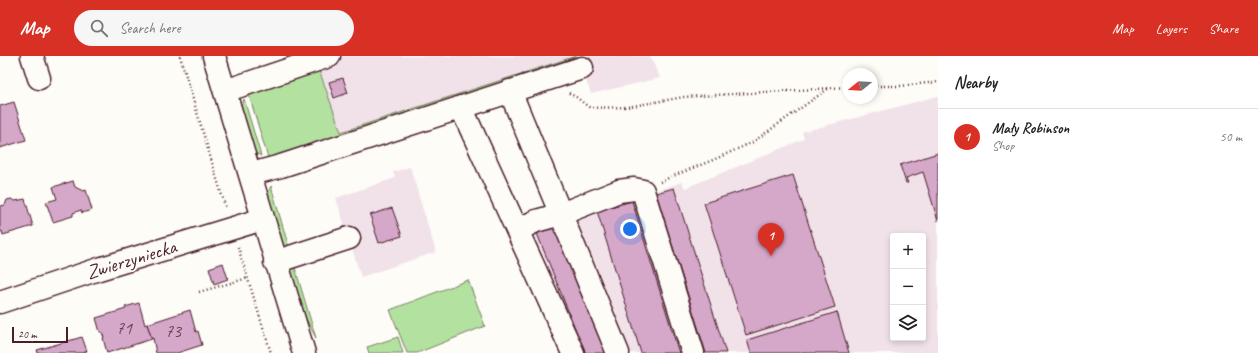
<!DOCTYPE html>
<html lang="en">
<head>
<meta charset="utf-8">
<style>
	body { margin:0; font-family:Caveat,sans-serif; background:#f6f6f6; color:#222 }
	.controls { position:absolute; right:12px; bottom:12px; display:grid; overflow:hidden; border-radius:4px; box-shadow:0 2px 6px #0003 }
	.controls button { width:36px; height:36px; display:grid; place-items:center; padding:0; border:0; border-bottom:1px solid #e0e0e0; background:#fff; color:#222; font:20px sans-serif }
	.compass { position:absolute; left:842px; top:12px; width:36px; height:36px; border-radius:50%; background:#fff; box-shadow:0 2px 6px #0003; rotate:252deg }
	.scale { position:absolute; left:12px; bottom:10px; width:56px; box-sizing:border-box; padding-left:4px; border:2px solid #4a1f2b; border-top:0; font-size:11px; line-height:14px; white-space:nowrap; color:#4a1f2b; -webkit-text-stroke:3px #fdfcf7; paint-order:stroke }
	.you { position:absolute; left:630px; top:173px; width:14px; height:14px; margin:-10px; border:3px solid #fff; border-radius:50%; background:#1a73e8; box-shadow:0 0 0 6px #1a73e833 }
	.badge { display:grid; place-items:center; width:26px; height:26px; border-radius:50%; background:#d93025; color:#fff; font-size:13px; font-weight:700 }
	.pin { position:absolute; translate:-50% -33px; filter:drop-shadow(0 1px 2px #0008) }
	.pin::after { content:''; position:absolute; top:21px; width:14px; height:12px; background:inherit; clip-path:polygon(0 0,100% 0,50% 100%) }
	.list { margin:0; padding:0; list-style:none }
	h2 { display:flex; justify-content:space-between; align-items:center; height:52px; margin:0; padding:0 16px; font-size:17px }
	h2 small { font-size:13px; font-weight:400; color:#767676 }
	.list li { display:grid; grid-template-columns:26px 1fr auto; gap:12px; align-items:center; box-sizing:border-box; height:56px; padding:0 16px; border-top:1px solid #e0e0e0 }
	.list b { display:block; font-size:15px; white-space:nowrap }
	.list p { margin:0; font-size:13px; white-space:nowrap; color:#767676 }
	.list em { font-size:13px; font-style:normal; color:#767676 }
	.icon { flex:none; width:22px; height:22px; fill:none; stroke:currentColor; stroke-width:2; stroke-linecap:round; stroke-linejoin:round }
	.map { position:relative; flex:none; width:938px; height:297px; overflow:hidden }
	header { display:flex; align-items:center; gap:24px; box-sizing:border-box; height:56px; padding:0 20px; background:#d93025; color:#fff }
	header strong { font-size:19px }
	nav { display:flex; gap:22px; margin-inline-start:auto; font-size:14px }
	.search { width:280px; height:36px; background:#f6f6f6; display:flex; align-items:center; gap:10px; box-sizing:border-box; padding:0 14px; border-radius:22px; color:#767676; font-size:15px }
	main { display:flex }
	aside { flex:1; background:#fff }
	.map>svg:first-child { display:block }
</style>
</head>
<body>
<header>
<strong>Map</strong>
<div class="search"><svg class="icon" aria-label="search" viewBox="0 0 24 24"><circle cx="10" cy="10" r="6"/><path d="M15 15l6 6"/></svg>Search here</div>
<nav><a>Map</a><a>Layers</a><a>Share</a></nav>
</header>
<main>
<div class="map">
<svg width="938" height="297" viewBox="0 0 938 297">
	<rect width="100%" height="100%" fill="#fdfcf7"/>
	<filter id="ink" filterUnits="userSpaceOnUse"><feTurbulence type="fractalNoise" baseFrequency=".025" numOctaves="2"/><feDisplacementMap in="SourceGraphic" scale="8" xChannelSelector="R" yChannelSelector="G"/><feConvolveMatrix kernelMatrix="1 2 1 2 8 2 1 2 1" color-interpolation-filters="sRGB"/></filter>
	<g filter="url(#ink)">
		<g fill="#f1e2e9" fill-rule="evenodd">
			<path d="M314 0H576L341 76Z"/>
			<path d="M577 0H650L660 22 591 38Z"/>
			<path d="M938 40V297H579L531 175 682 126 685 132 804 83 802 76ZM893 180H923V282H893Z"/>
			<path d="M410 111 436 196 361 221 336 142 395 122 393 116Z"/>
		</g>
		<g fill="#b2e1a0" stroke="#7e8066">
			<path d="M576 0H577L579 5 274 102H268L249 39 319 14 341 76Z"/>
			<path d="M244 43 261 100 254 96 239 53Z"/>
			<path d="M271 130 290 195H283L267 140Z"/>
			<path d="M293 205 316 282 302 255 288 209Z"/>
			<path d="M468 224 485 270 417 297H407L390 254Z"/>
			<path d="M398 281 403 297H369L367 291Z"/>
		</g>
		<g fill="#d5a7c9" stroke="#4a1f2b">
			<path d="M343 22 348 37 334 42 329 26Z"/>
			<path d="M14 46 26 84 0 92V50Z"/>
			<path d="M938 97V165L923 116 906 122 908 127H906L900 109Z"/>
			<path d="M793 119 835 251 746 279 704 147Z"/>
			<path d="M73 125 75 131 83 135 86 134 92 154 82 157 81 154 73 157V160L53 166 46 146 57 143 53 131Z"/>
			<path d="M674 132 726 297H706L656 137Z"/>
			<path d="M11 143 15 145 25 143 33 170 3 179 2 175 0 176V150L5 149 7 144Z"/>
			<path d="M632 145 679 297H641L597 155Z"/>
			<path d="M392 152 402 180 379 187 370 159Z"/>
			<path d="M554 167 606 297H585L536 175Z"/>
			<path d="M223 207 228 223 214 228 209 212Z"/>
			<path d="M139 247 145 269 147 268 152 283 107 297 103 282H104L102 276H100L96 262 126 253 125 251Z"/>
			<path d="M190 254 196 276 198 275 202 289 177 297H156L153 282 152 283 147 268Z"/>
			<path d="M837 256 849 297H751L747 284Z"/>
			<path d="M82 281 87 295H85V297H38L37 294Z"/>
		</g>
		<g fill="none" stroke-linecap="round" stroke-linejoin="round">
			<defs>
				<g id="minor">
					<path d="M32 0 39 22"/>
					<path d="M214 0 304 297"/>
					<path d="M225 35 329 0"/>
					<path d="M510 35 618 297"/>
					<path d="M461 51 573 297"/>
					<path d="M251 118 281 110 582 12"/>
					<path d="M518 174 536 165 561 158 619 135 634 133 643 135 693 297"/>
					<path d="M275 206 349 182"/>
					<path d="M0 246 99 213 263 163"/>
				</g>
			</defs>
			<use href="#minor" stroke="#4a1f2b" stroke-width="25"/>
			<g stroke="#4a1f2b" stroke-width="2.5" stroke-dasharray="1 3" stroke-linecap="butt">
				<path d="M180 0 226 153"/>
				<path d="M872 30H899L938 26"/>
				<path d="M569 37 576 41 590 52 627 51 684 41 848 31"/>
				<path d="M660 126 673 120 713 104 753 86 829 32"/>
				<path d="M238 191 271 297"/>
				<path d="M199 236 248 222"/>
			</g>
			<use href="#minor" stroke="#fdfcf7" stroke-width="22"/>
		</g>
	</g>
	<g text-anchor="middle" stroke-width="3.5" stroke-linejoin="round" paint-order="stroke">
		<g font-size="18" fill="#6d4152">
			<text x="124" y="278">71</text>
			<text x="173" y="281">73</text>
		</g>
		<g font-size="20" fill="#4a1f2b" stroke="#fdfcf7">
			<text transform="translate(131 203) rotate(-17)" y="7">Zwierzyniecka</text>
		</g>
	</g>
</svg>
<div class="controls">
<button>+</button>
<button>−</button>
<button><svg class="icon" aria-label="layers" viewBox="0 0 24 24"><path d="M12 4l9 5-9 5-9-5zM3 14l9 5 9-5"/></svg></button>
</div>
<svg class="compass" viewBox="-18 -18 36 36"><path d="M0-13l5 13h-10z" fill="#e53935"/><path d="M0 13l5-13h-10z" fill="#767676"/></svg>
<div class="scale">20 m</div>
<div class="you"></div>
<div class="pin badge" style="left:771px;top:200px">1</div>
</div>
<aside>
<h2>Nearby<small></small></h2>
<ul class="list">
<li><span class="badge">1</span><div><b>Mały Robinson</b><p>Shop</p></div><em>50 m</em></li>
</ul>
</aside>
</main>
</body>
</html>
